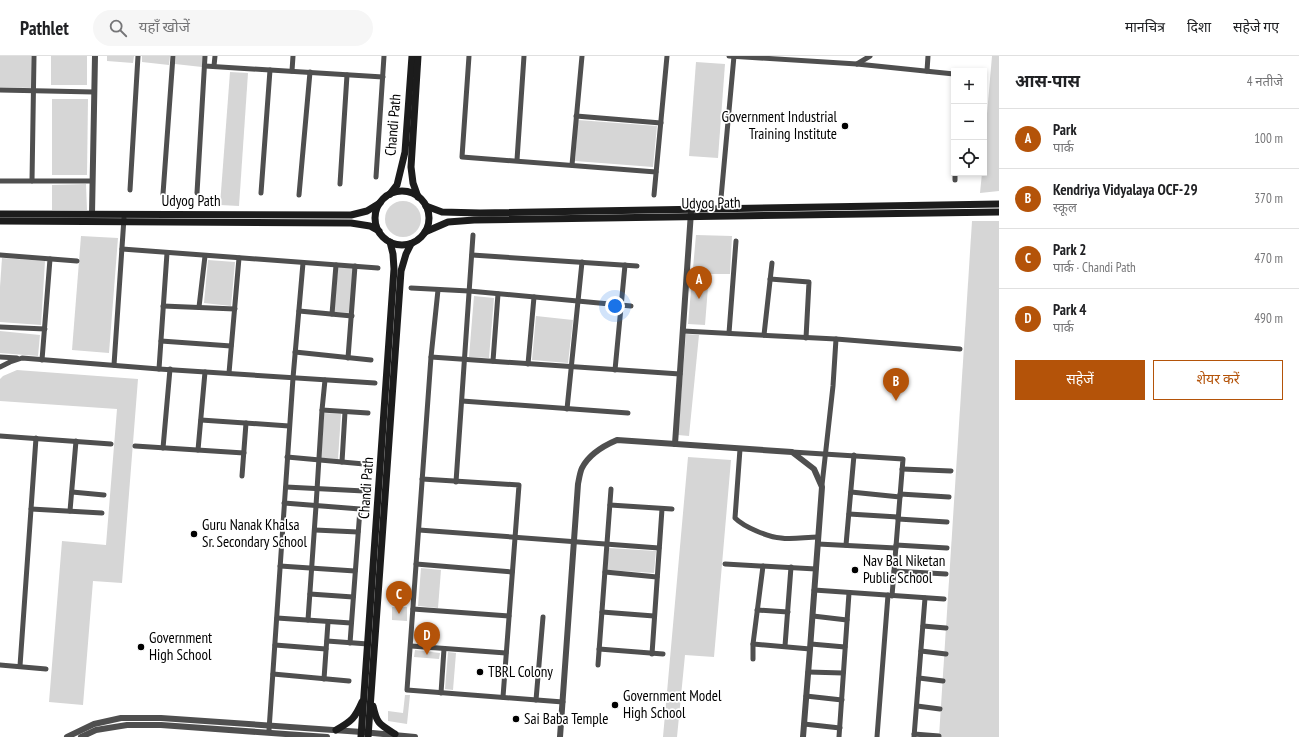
<!DOCTYPE html>
<html lang="hi">
<head>
<meta charset="utf-8">
<style>
	body { margin:0; font-family:"PT Sans Narrow","Noto Sans Devanagari",sans-serif; background:#f6f6f6; color:#202124 }
	.controls { position:absolute; right:12px; top:12px; display:grid; overflow:hidden; border-radius:0px; box-shadow:0 2px 6px #0003 }
	.controls button { width:36px; height:36px; display:grid; place-items:center; padding:0; border:0; border-bottom:1px solid #e0e0e0; background:#fff; color:#202124; font:20px sans-serif }
	.you { position:absolute; left:615px; top:250px; width:14px; height:14px; margin:-10px; border:3px solid #fff; border-radius:50%; background:#1a73e8; box-shadow:0 0 0 6px #1a73e833 }
	.badge { display:grid; place-items:center; width:26px; height:26px; border-radius:50%; background:#b45309; color:#fff; font-size:13px; font-weight:700 }
	.pin { position:absolute; translate:-50% -33px; filter:drop-shadow(0 1px 2px #0008) }
	.pin::after { content:''; position:absolute; top:21px; width:14px; height:12px; background:inherit; clip-path:polygon(0 0,100% 0,50% 100%) }
	.list { margin:0; padding:0; list-style:none }
	h2 { display:flex; justify-content:space-between; align-items:center; height:52px; margin:0; padding:0 16px; font-size:17px }
	h2 small { font-size:13px; font-weight:400; color:#757577 }
	.list li { display:grid; grid-template-columns:26px 1fr auto; gap:12px; align-items:center; box-sizing:border-box; height:60px; padding:0 16px; border-top:1px solid #e0e0e0 }
	.list b { display:block; font-size:15px; white-space:nowrap }
	.list p { margin:0; font-size:13px; white-space:nowrap; color:#757577 }
	.list em { font-size:13px; font-style:normal; color:#757577 }
	.actions { display:flex; gap:8px; padding:12px 16px }
	.actions a { flex:1; padding:9px 0; border:1px solid #b45309; border-radius:0px; text-align:center; font-size:14px; color:#b45309 }
	.actions .main { background:#b45309; color:#fff }
	.icon { flex:none; width:22px; height:22px; fill:none; stroke:currentColor; stroke-width:2; stroke-linecap:round; stroke-linejoin:round }
	.map { position:relative; flex:none; width:999px; height:681px; overflow:hidden }
	header { display:flex; align-items:center; gap:24px; box-sizing:border-box; height:56px; padding:0 20px; background:#fff; border-bottom:1px solid #e0e0e0 }
	header strong { font-size:19px }
	nav { display:flex; gap:22px; margin-inline-start:auto; font-size:14px }
	.search { width:280px; height:36px; background:#f6f6f6; display:flex; align-items:center; gap:10px; box-sizing:border-box; padding:0 14px; border-radius:22px; color:#757577; font-size:15px }
	main { display:flex }
	aside { flex:1; background:#fff }
	.map>svg:first-child { display:block }
</style>
</head>
<body>
<header>
<strong>Pathlet</strong>
<div class="search"><svg class="icon" aria-label="search" viewBox="0 0 24 24"><circle cx="10" cy="10" r="6"/><path d="M15 15l6 6"/></svg>यहाँ खोजें</div>
<nav><a>मानचित्र</a><a>दिशा</a><a>सहेजे गए</a></nav>
</header>
<main>
<div class="map">
<svg width="999" height="681" viewBox="0 0 999 681">
	<rect width="100%" height="100%" fill="#fff"/>
	<g fill="#d6d6d6">
		<path d="M0 0H31V32L0 31Z"/>
		<rect x="51" y="0" width="36" height="29"/>
		<path d="M107 0H134L133 7 107 5Z"/>
		<path d="M142 0H170L169 9 142 6Z"/>
		<path d="M176 0H203L202 11 175 8Z"/>
		<path d="M992 0H999V135L980 137 982 117H984V92Z"/>
		<path d="M696 6 725 8 718 102 689 100Z"/>
		<path d="M230 16 248 17 239 150 220 149Z"/>
		<path d="M52 43H88L87 119H52Z"/>
		<path d="M578 64 657 70 653 111 575 105Z"/>
		<path d="M86 128 87 154H52V129Z"/>
		<circle cx="403" cy="163" r="18"/>
		<path d="M972 165H999V681H939Z"/>
		<path d="M696 179 732 180 730 218H709L705 269 688 268Z"/>
		<path d="M81 180 118 182 109 297 72 294Z"/>
		<path d="M2 202 45 205 41 269 0 266V231Z"/>
		<path d="M208 204 235 206 231 250 204 247Z"/>
		<path d="M338 211 354 212 351 257 334 256Z"/>
		<path d="M474 240 494 242 489 302 469 301Z"/>
		<path d="M536 260 573 264 568 307 532 304Z"/>
		<path d="M0 275 40 279 38 300 0 297Z"/>
		<path d="M686 278 699 279 689 380 678 379Z"/>
		<path d="M17 314 138 323 122 527 93 525 83 649 49 646 62 485 106 489 117 353 0 345V323L3 320Z"/>
		<path d="M324 357 341 358 338 403 321 402Z"/>
		<path d="M688 401 731 404 714 601 685 599 677 681H663Z"/>
		<path d="M609 492 656 495 654 517 607 514Z"/>
		<path d="M421 512 441 514 438 552 418 550Z"/>
		<path d="M392 551H407V565L392 564Z"/>
		<path d="M415 594 440 597 439 603 414 601Z"/>
		<path d="M448 596 456 597 453 634 445 633Z"/>
		<path d="M405 639H410L407 668 388 665V655L403 657Z"/>
	</g>
	<g fill="none" stroke-linecap="round" stroke-linejoin="round">
		<g stroke="#4f4f4f" stroke-width="5">
			<path d="M469 0 462 101 656 116"/>
			<path d="M729 0 857 8 954 18"/>
			<path d="M857 8 870 0"/>
			<path d="M205 10 383 21"/>
			<path d="M214 10 215 0"/>
			<path d="M292 15 293 0"/>
			<path d="M927 15 928 0"/>
			<path d="M0 34 94 36"/>
			<path d="M576 60 661 67"/>
			<path d="M517 104 524 0"/>
			<path d="M572 109 582 0"/>
			<path d="M376 121 384 0"/>
			<path d="M955 124V117"/>
			<path d="M0 125H92"/>
			<path d="M32 125 34 0"/>
			<path d="M340 128 347 19"/>
			<path d="M130 134 138 0"/>
			<path d="M197 137 205 0"/>
			<path d="M261 137 270 14"/>
			<path d="M163 138 173 0"/>
			<path d="M299 139 310 16"/>
			<path d="M654 139 667 0"/>
			<path d="M720 153 734 0"/>
			<path d="M122 193 378 212"/>
			<path d="M0 199 77 205"/>
			<path d="M472 199 637 210"/>
			<path d="M770 223 809 226 806 282"/>
			<path d="M411 232 469 235 631 250"/>
			<path d="M438 234 431 301 407 634 563 646"/>
			<path d="M163 250 235 253"/>
			<path d="M199 251 205 200"/>
			<path d="M299 255 352 260"/>
			<path d="M332 258 336 209"/>
			<path d="M0 271 45 273"/>
			<path d="M683 275 836 283 960 293"/>
			<path d="M729 277 736 185"/>
			<path d="M764 279 772 207"/>
			<path d="M161 285 231 290"/>
			<path d="M295 296 371 304"/>
			<path d="M0 301 17 302"/>
			<path d="M431 301 680 318"/>
			<path d="M348 302 355 210"/>
			<path d="M42 304 50 203"/>
			<path d="M493 305 498 238"/>
			<path d="M528 308 534 241"/>
			<path d="M114 309 124 162"/>
			<path d="M0 311 10 306 22 302 159 313 375 327"/>
			<path d="M159 313 167 197"/>
			<path d="M615 314 625 209"/>
			<path d="M229 317 239 202"/>
			<path d="M462 345 628 357"/>
			<path d="M567 353 582 206"/>
			<path d="M322 354 368 357"/>
			<path d="M201 364 289 370"/>
			<path d="M0 380 111 388"/>
			<path d="M135 390 244 397"/>
			<path d="M163 392 170 313"/>
			<path d="M740 393 735 462C744 471 768 481 781 482 792 484 806 481 818 481"/>
			<path d="M198 394 205 316"/>
			<path d="M792 396 903 403 892 540"/>
			<path d="M287 401 364 408"/>
			<path d="M342 406 345 356"/>
			<path d="M902 413 951 415"/>
			<path d="M242 420 246 367"/>
			<path d="M422 423 519 429 503 641"/>
			<path d="M456 426 473 179"/>
			<path d="M822 429 833 330 836 283"/>
			<path d="M286 431 364 435"/>
			<path d="M72 436 104 439"/>
			<path d="M851 436 900 441"/>
			<path d="M900 438 949 441"/>
			<path d="M284 447 360 453 350 587"/>
			<path d="M610 449 672 453"/>
			<path d="M31 453 102 457"/>
			<path d="M70 455 76 385"/>
			<path d="M849 458 898 461"/>
			<path d="M898 463 947 466"/>
			<path d="M315 474 358 476"/>
			<path d="M419 474 659 492"/>
			<path d="M818 488 896 492"/>
			<path d="M846 489 854 399"/>
			<path d="M896 489 947 492"/>
			<path d="M416 508 512 516"/>
			<path d="M725 508 816 513"/>
			<path d="M280 510 355 515"/>
			<path d="M894 515 946 518"/>
			<path d="M605 516 657 521"/>
			<path d="M814 534 944 543"/>
			<path d="M310 538 353 541"/>
			<path d="M413 553 509 560"/>
			<path d="M757 554 788 556"/>
			<path d="M602 556 654 560"/>
			<path d="M813 560 847 564"/>
			<path d="M277 562 351 567"/>
			<path d="M308 564 316 450 322 354 325 324"/>
			<path d="M923 570 946 572"/>
			<path d="M327 585 368 588"/>
			<path d="M753 588 810 593"/>
			<path d="M811 588 845 591"/>
			<path d="M275 589 326 593"/>
			<path d="M411 590 506 597"/>
			<path d="M785 590 791 511"/>
			<path d="M599 593 663 598"/>
			<path d="M921 595 946 598"/>
			<path d="M652 598 662 453"/>
			<path d="M753 603V588L763 510"/>
			<path d="M0 609 46 613"/>
			<path d="M598 609 611 433"/>
			<path d="M20 610 36 382"/>
			<path d="M808 616 843 617"/>
			<path d="M273 618 349 625"/>
			<path d="M919 622 943 625"/>
			<path d="M324 623 328 566"/>
			<path d="M441 637 444 593"/>
			<path d="M806 640 842 644"/>
			<path d="M536 644 543 561"/>
			<path d="M917 650 940 653"/>
			<path d="M804 668 840 672"/>
			<path d="M269 674 293 322 303 207"/>
			<path d="M914 678 939 680"/>
			<path d="M839 681 849 537"/>
			<path d="M877 681 888 539"/>
			<path d="M914 681 925 542"/>
		</g>
		<g stroke="#4f4f4f" stroke-width="6">
			<path d="M92 158 95 0"/>
			<path d="M675 388 691 156"/>
			<path d="M67 681 94 668 121 662H161L362 676 415 681"/>
			<path d="M81 681 96 674 127 669H161L327 681"/>
			<path d="M560 681 578 428C579 423 580 416 582 412 589 398 603 390 617 384L792 396 814 413 822 431 810 593 803 681"/>
		</g>
		<g stroke="#1c1c1c" stroke-width="7">
			<circle cx="402" cy="162" r="27"/>
			<path d="M390 138 397 129 405 96 412 0"/>
			<path d="M418 141 413 127 411 111 418 0"/>
			<path d="M426 150 442 156 480 157 999 148"/>
			<path d="M0 158 351 159 367 155 380 147"/>
			<path d="M0 165 351 167 370 170 379 175"/>
			<path d="M425 176 448 166 474 164 999 156"/>
			<path d="M373 650C377 668 379 668 395 678"/>
			<path d="M336 674C352 665 355 662 362 646"/>
			<path d="M361 681 394 213 393 198 390 186"/>
			<path d="M368 681 401 215 406 198 411 188"/>
		</g>
	</g>
	<g fill="#000" stroke="#fff" stroke-width="1.5">
		<circle cx="845" cy="70" r="4"/>
		<circle cx="194" cy="478" r="4"/>
		<circle cx="855" cy="514" r="4"/>
		<circle cx="141" cy="591" r="4"/>
		<circle cx="480" cy="616" r="4"/>
		<circle cx="615" cy="649" r="4"/>
		<circle cx="516" cy="663" r="4"/>
	</g>
	<g text-anchor="middle" stroke-width="3.5" stroke-linejoin="round" paint-order="stroke">
		<g font-size="15" fill="#000" stroke="#fff" text-anchor="start">
			<text x="837" y="66" text-anchor="end">Government Industrial<tspan x="837" dy="17">Training Institute</tspan></text>
			<text x="202" y="474">Guru Nanak Khalsa<tspan x="202" dy="17">Sr. Secondary School</tspan></text>
			<text x="863" y="510">Nav Bal Niketan<tspan x="863" dy="17">Public School</tspan></text>
			<text x="149" y="587">Government<tspan x="149" dy="17">High School</tspan></text>
			<text x="488" y="621">TBRL Colony</text>
			<text x="623" y="645">Government Model<tspan x="623" dy="17">High School</tspan></text>
			<text x="524" y="668">Sai Baba Temple</text>
		</g>
		<g font-size="15" fill="#000" stroke="#fff">
			<text transform="translate(393 69) rotate(-85)" y="5">Chandi Path</text>
			<text x="191" y="150">Udyog Path</text>
			<text transform="translate(711 147) rotate(-1)" y="5">Udyog Path</text>
			<text transform="translate(366 432) rotate(-86)" y="5">Chandi Path</text>
		</g>
	</g>
</svg>
<div class="controls">
<button>+</button>
<button>−</button>
<button><svg class="icon" aria-label="locate" viewBox="0 0 24 24"><circle cx="12" cy="12" r="6"/><path d="M12 2v4M12 18v4M2 12h4M18 12h4"/></svg></button>
</div>
<div class="you"></div>
<div class="pin badge" style="left:699px;top:243px">A</div>
<div class="pin badge" style="left:896px;top:345px">B</div>
<div class="pin badge" style="left:399px;top:558px">C</div>
<div class="pin badge" style="left:427px;top:599px">D</div>
</div>
<aside>
<h2>आस-पास<small>4 नतीजे</small></h2>
<ul class="list">
<li><span class="badge">A</span><div><b>Park</b><p>पार्क</p></div><em>100 m</em></li>
<li><span class="badge">B</span><div><b>Kendriya Vidyalaya OCF-29</b><p>स्कूल</p></div><em>370 m</em></li>
<li><span class="badge">C</span><div><b>Park 2</b><p>पार्क · Chandi Path</p></div><em>470 m</em></li>
<li><span class="badge">D</span><div><b>Park 4</b><p>पार्क</p></div><em>490 m</em></li>
</ul>
<div class="actions"><a class="main">सहेजें</a><a>शेयर करें</a></div>
</aside>
</main>
</body>
</html>
